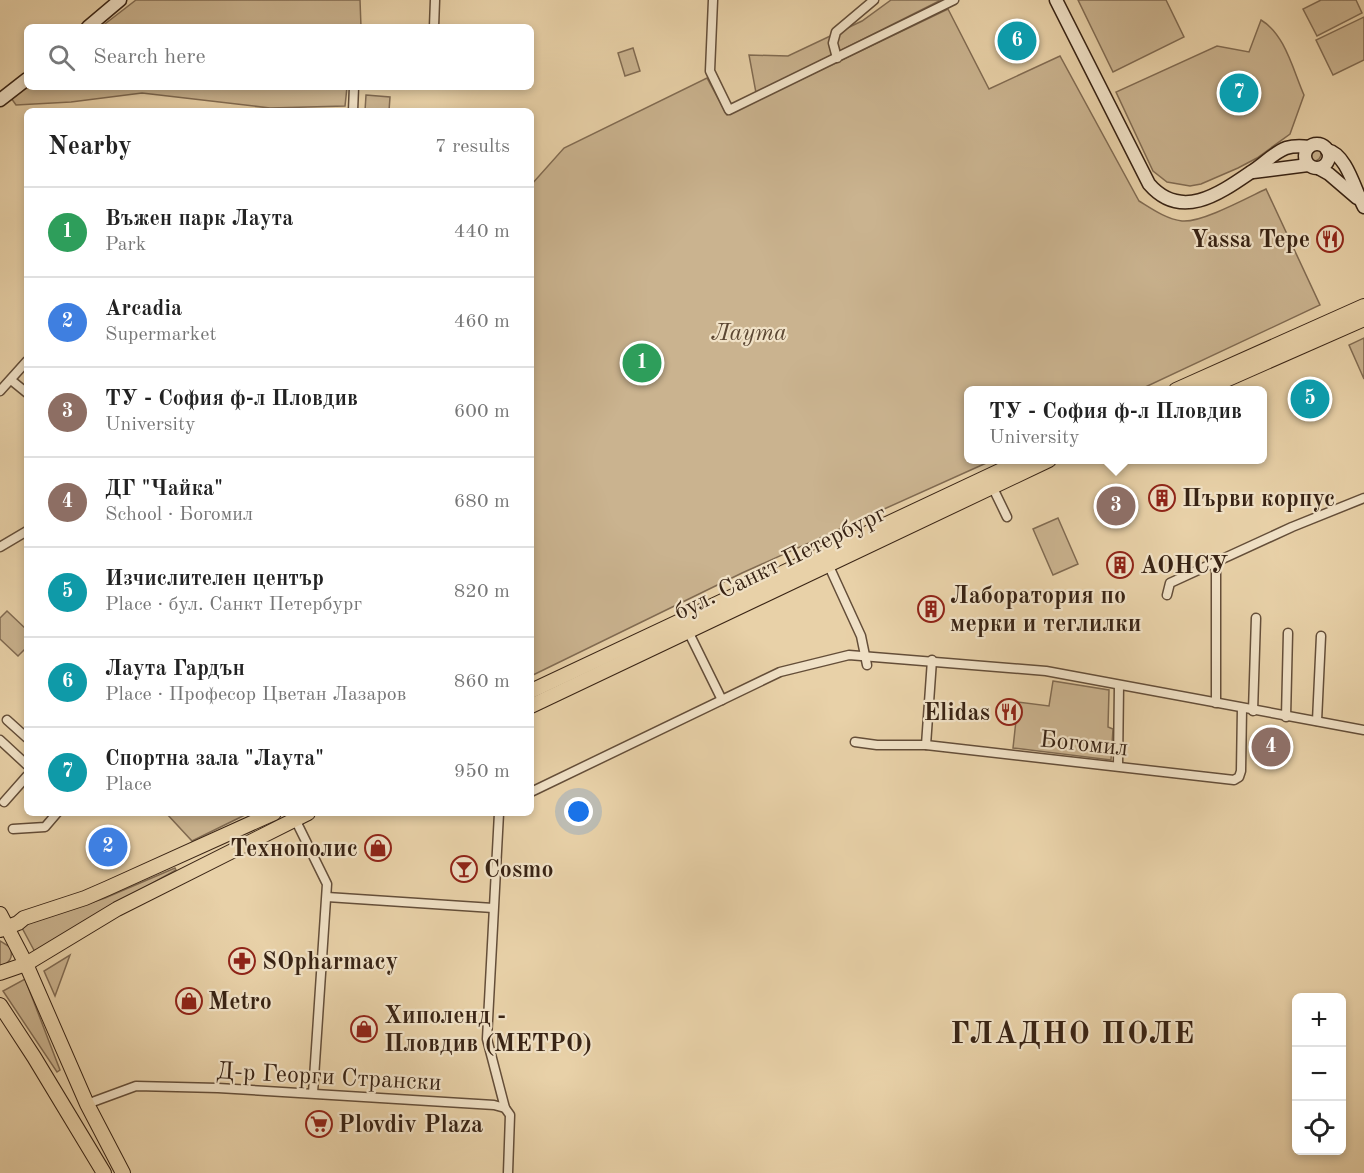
<!DOCTYPE html>
<html lang="en">
<head>
<meta charset="utf-8">
<style>
	body { margin:0; font-family:"Old Standard TT",serif; background:#f2f2f2; color:#222 }
	.controls { position:absolute; right:18px; bottom:18px; display:grid; overflow:hidden; border-radius:9px; box-shadow:0 3px 9px #0003 }
	.controls button { width:54px; height:54px; display:grid; place-items:center; padding:0; border:0; border-bottom:2px solid #e0e0e0; background:#fff; color:#222; font:30px sans-serif }
	.you { position:absolute; left:579px; top:812px; width:21px; height:21px; margin:-15px; border:4px solid #fff; border-radius:50%; background:#1a73e8; box-shadow:0 0 0 9px #1a73e833 }
	.badge { display:grid; place-items:center; width:39px; height:39px; border-radius:50%; background:#1a73e8; color:#fff; font-size:20px; font-weight:700 }
	.pin { position:absolute; translate:-50% -50%; border:3px solid #fff; box-shadow:0 2px 6px #0006 }
	.popup { position:absolute; left:964px; top:386px; width:303px; height:78px; box-sizing:border-box; display:grid; place-content:center; border-radius:9px; background:#fff; filter:drop-shadow(0 2px 4px #0005); font-size:20px; white-space:nowrap; color:#767676 }
	.popup b { font-size:22px; color:#222 }
	.popup::after { content:''; position:absolute; left:50%; top:100%; margin-left:-12px; border:12px solid transparent; border-top-color:#fff }
	.list { margin:0; padding:0; list-style:none }
	h2 { display:flex; justify-content:space-between; align-items:center; height:78px; margin:0; padding:0 24px; font-size:26px }
	h2 small { font-size:20px; font-weight:400; color:#767676 }
	.list li { display:grid; grid-template-columns:39px 1fr auto; gap:18px; align-items:center; box-sizing:border-box; height:90px; padding:0 24px; border-top:2px solid #e0e0e0 }
	.list b { display:block; font-size:22px; white-space:nowrap }
	.list p { margin:0; font-size:20px; white-space:nowrap; color:#767676 }
	.list em { font-size:20px; font-style:normal; color:#767676 }
	.icon { flex:none; width:33px; height:33px; fill:none; stroke:currentColor; stroke-width:2; stroke-linecap:round; stroke-linejoin:round }
	.map { position:relative; flex:none; width:1364px; height:1173px; overflow:hidden }
	.search { position:absolute; background:#fff; box-shadow:0 3px 9px #0003; left:24px; top:24px; width:510px; height:66px; display:flex; align-items:center; gap:15px; box-sizing:border-box; padding:0 21px; border-radius:9px; color:#767676; font-size:22px }
	.panel { position:absolute; background:#fff; box-shadow:0 3px 9px #0003; left:24px; top:108px; width:510px; height:708px; border-radius:9px }
	.map>svg:first-child { display:block }
</style>
</head>
<body>
<div class="map">
<svg width="1364" height="1173" viewBox="0 0 1364 1173">
	<rect width="100%" height="100%" fill="#e8d1a8"/>
	<filter id="stains"><feTurbulence type="fractalNoise" baseFrequency=".00333" numOctaves="4"/><feColorMatrix values="0 0 0 0 .2 0 0 0 0 .09 0 0 0 0 .02 0 0 0 .5 -.17"/></filter>
	<radialGradient id="worn" r=".72"><stop offset=".6" stop-color="#630" stop-opacity="0"/><stop offset="1" stop-color="#630" stop-opacity=".3"/></radialGradient>
	<g fill="#cab38f" stroke="#816b52" stroke-width="1.5">
		<path d="M136 0H360L361 27H101Z"/>
		<path d="M891 0H941L756 93 749 55 788 56 862 21Z"/>
		<path d="M1078 0H1166L1184 37 1113 72Z"/>
		<path d="M1321 0H1356L1362 13 1317 36 1303 9Z"/>
		<path d="M948 9 989 89 1060 56 1139 201C1152 209 1166 219 1182 221 1201 223 1247 198 1266 189L1320 305 1139 390H969V460H993L742 573 531 676V185L564 148 707 78 727 115Z"/>
		<path d="M1364 17V60L1333 75 1316 40Z"/>
		<path d="M1261 20C1285 34 1293 70 1304 95L1290 134 1257 158 1238 168 1201 184 1190 186 1167 182 1153 171 1116 92 1217 46 1249 52Z"/>
		<path d="M633 48 640 71 625 76 618 53Z"/>
		<path d="M27 86V87H347L345 106 270 108 142 93 71 102 16 105 11 98Z"/>
		<path d="M366 95 390 97 389 111H365Z"/>
		<circle cx="1314" cy="154" r="7"/>
		<path d="M1364 338V379L1349 345Z"/>
		<path d="M1058 518 1078 564 1053 575 1033 529Z"/>
		<path d="M7 611 27 630V647L18 656 0 639V618Z"/>
		<path d="M1053 681 1109 690 1108 727 1113 729 1111 760 1013 748 1018 702 1049 706Z"/>
		<path d="M166 813H249L192 841Z"/>
		<path d="M175 868 176 870 94 916 36 954 21 926 105 898Z"/>
		<path d="M0 941 10 947C14 958 9 963 0 967Z"/>
		<path d="M70 955 55 996 44 971Z"/>
		<path d="M25 979 60 1070 57 1072 3 991Z"/>
	</g>
	<g fill="none" stroke-linecap="round" stroke-linejoin="round">
		<defs>
			<g id="street">
				<path d="M713 0 710 71 729 110 954 0"/>
				<path d="M434 27 435 0"/>
				<path d="M837 58 833 43 836 32 874 0"/>
				<path d="M353 111 354 87"/>
				<path d="M11 380 27 393"/>
				<path d="M0 391 27 361"/>
				<path d="M991 484 1007 517"/>
				<path d="M0 547 27 531"/>
				<path d="M828 564 861 636 867 665"/>
				<path d="M1167 595 1170 583 1292 527 1364 498"/>
				<path d="M688 631 722 700"/>
				<path d="M1216 703V560"/>
				<path d="M1253 711 1256 618"/>
				<path d="M1286 717 1288 633"/>
				<path d="M7 720 27 738"/>
				<path d="M1317 721 1321 636"/>
				<path d="M0 740 27 765"/>
				<path d="M855 742 877 745H926L1234 780 1239 777 1241 771 1242 708"/>
				<path d="M926 745 932 660"/>
				<path d="M1118 766 1119 685"/>
				<path d="M531 792 780 672 849 655 1046 671 1364 730"/>
				<path d="M4 802 27 776"/>
				<path d="M499 813 487 1039 505 1108"/>
				<path d="M295 819 327 884 313 1093"/>
				<path d="M13 829 45 827 57 813"/>
				<path d="M327 897 493 908"/>
				<path d="M87 1104 136 1086 218 1088 494 1105 505 1108 510 1115 508 1173"/>
			</g>
			<g id="secondary">
				<path d="M1056 0 1149 184C1181 221 1219 194 1251 172 1263 165 1273 153 1286 148 1293 146 1301 146 1309 147"/>
				<path d="M88 27 120 0"/>
				<path d="M0 100 27 79"/>
				<circle cx="1317" cy="156" r="12"/>
				<path d="M1327 150C1347 154 1355 191 1364 207"/>
				<path d="M1320 169 1329 174 1357 198"/>
				<path d="M1253 172 1308 165"/>
			</g>
			<g id="primary">
				<path d="M1176 390 1364 306"/>
				<path d="M1203 390 1364 319"/>
				<path d="M531 691 1023 460"/>
				<path d="M531 706 1049 460"/>
				<path d="M0 914 26 964 87 1104 123 1173"/>
				<path d="M0 930 18 923 24 918 85 898 108 888 274 813"/>
				<path d="M0 973 26 964 117 909 308 813"/>
				<path d="M0 1005 34 1057 104 1173"/>
			</g>
		</defs>
		<use href="#street" stroke="#644e39" stroke-width="11"/>
		<use href="#secondary" stroke="#382314" stroke-width="15"/>
		<use href="#primary" stroke="#382314" stroke-width="16"/>
		<use href="#street" stroke="#f0e1c6" stroke-width="8"/>
		<use href="#secondary" stroke="#f0e1c6" stroke-width="12"/>
		<use href="#primary" stroke="#e8d1a8" stroke-width="14"/>
	</g>
	<defs>
		<symbol id="restaurant-ring" viewBox="-11 -11 22 22"><circle r="9.5" fill="#f0e1c6" stroke="#8f2418" stroke-width="1.5"/><path d="M-5-6h1v4h1v-4h1v4h1v-4h1v5L-1.5 .5V6h-2V.5L-5-1ZM5-6V6H3V1.5H1.5Q1.5-4 5-6Z" fill="#8f2418"/></symbol>
		<symbol id="building-ring" viewBox="-11 -11 22 22"><circle r="9.5" fill="#f0e1c6" stroke="#8f2418" stroke-width="1.5"/><path d="M-4-6H4V6H1V3H-1V6H-4ZM-2.5-4.3h1.7v1.8h-1.7ZM.8-4.3h1.7v1.8H.8ZM-2.5-1h1.7V.8h-1.7ZM.8-1h1.7V.8H.8Z" fill="#8f2418"/></symbol>
		<symbol id="shop-ring" viewBox="-11 -11 22 22"><circle r="9.5" fill="#f0e1c6" stroke="#8f2418" stroke-width="1.5"/><path d="M-5-2.5h2.3a2.7 3.5 0 0 1 5.4 0H5L5.5 6h-11ZM-1.5-2.5h3a1.5 2.3 0 0 0-3 0Z" fill="#8f2418"/></symbol>
		<symbol id="bar-ring" viewBox="-11 -11 22 22"><circle r="9.5" fill="#f0e1c6" stroke="#8f2418" stroke-width="1.5"/><path d="M-6-5H6L.8 .8V4.5H3.5V6h-7V4.5H-.8V.8Z" fill="#8f2418"/></symbol>
		<symbol id="pharmacy-ring" viewBox="-11 -11 22 22"><circle r="9.5" fill="#f0e1c6" stroke="#8f2418" stroke-width="1.5"/><path d="M-2-6h4v4h4v4h-4v4h-4v-4h-4v-4h4Z" fill="#8f2418"/></symbol>
		<symbol id="supermarket-ring" viewBox="-11 -11 22 22"><circle r="9.5" fill="#f0e1c6" stroke="#8f2418" stroke-width="1.5"/><path d="M-6-5.5h2.5l.6 2H6L4.5 2H-2.5L-4.4-4H-6ZM-1.5 3.2a1.3 1.3 0 1 0 .1 0ZM3 3.2a1.3 1.3 0 1 0 .1 0Z" fill="#8f2418"/></symbol>
	</defs>
	<g fill-rule="evenodd">
		<use href="#restaurant-ring" x="1315" y="224" width="30" height="30"/>
		<use href="#building-ring" x="1147" y="483" width="30" height="30"/>
		<use href="#building-ring" x="1105" y="550" width="30" height="30"/>
		<use href="#building-ring" x="916" y="594" width="30" height="30"/>
		<use href="#restaurant-ring" x="994" y="697" width="30" height="30"/>
		<use href="#shop-ring" x="363" y="833" width="30" height="30"/>
		<use href="#bar-ring" x="449" y="854" width="30" height="30"/>
		<use href="#pharmacy-ring" x="227" y="946" width="30" height="30"/>
		<use href="#shop-ring" x="174" y="986" width="30" height="30"/>
		<use href="#shop-ring" x="349" y="1014" width="30" height="30"/>
		<use href="#supermarket-ring" x="304" y="1109" width="30" height="30"/>
	</g>
	<g text-anchor="middle" stroke-width="4.5" stroke-linejoin="round" paint-order="stroke">
		<g font-size="24" font-weight="bold" fill="#382314" stroke="#f0e1c6" text-anchor="start">
			<text x="1310" y="247" text-anchor="end">Yassa Tepe</text>
			<text x="1182" y="506">Първи корпус</text>
			<text x="1140" y="573">АОНСУ</text>
			<text x="950" y="603">Лаборатория по<tspan x="950" dy="28">мерки и теглилки</tspan></text>
			<text x="990" y="720" text-anchor="end">Elidas</text>
			<text x="358" y="856" text-anchor="end">Технополис</text>
			<text x="484" y="877">Cosmo</text>
			<text x="262" y="969">SOpharmacy</text>
			<text x="208" y="1009">Metro</text>
			<text x="384" y="1023">Хиполенд -<tspan x="384" dy="28">Пловдив (МЕТРО)</tspan></text>
			<text x="338" y="1132">Plovdiv Plaza</text>
		</g>
		<g font-size="24" font-style="italic" fill="#5c4733" stroke="#f0e1c6">
			<text x="749" y="340">Лаута</text>
		</g>
		<g font-size="24" fill="#382314" stroke="#f0e1c6">
			<text transform="translate(780 562) rotate(-26)" y="8">бул. Санкт Петербург</text>
			<text transform="translate(1084 743) rotate(6)" y="8">Богомил</text>
			<text transform="translate(329 1076) rotate(3)" y="8">Д-р Георги Странски</text>
		</g>
		<g font-size="30" font-weight="bold" letter-spacing="1.5" fill="#382314" stroke="#f0e1c6">
			<text x="1073" y="1043">ГЛАДНО ПОЛЕ</text>
		</g>
	</g>
	<rect width="100%" height="100%" filter="url(#stains)"/>
	<rect width="100%" height="100%" fill="url(#worn)"/>
</svg>
<div class="controls">
<button>+</button>
<button>−</button>
<button><svg class="icon" aria-label="locate" viewBox="0 0 24 24"><circle cx="12" cy="12" r="6"/><path d="M12 2v4M12 18v4M2 12h4M18 12h4"/></svg></button>
</div>
<div class="you"></div>
<div class="pin badge" style="left:642px;top:363px;background:#2e9e5b">1</div>
<div class="pin badge" style="left:108px;top:847px;background:#3f7fe0">2</div>
<div class="pin badge" style="left:1116px;top:506px;background:#8d6e63">3</div>
<div class="popup"><b>ТУ - София ф-л Пловдив</b>University</div>
<div class="pin badge" style="left:1271px;top:747px;background:#8d6e63">4</div>
<div class="pin badge" style="left:1310px;top:399px;background:#0f9aa8">5</div>
<div class="pin badge" style="left:1017px;top:41px;background:#0f9aa8">6</div>
<div class="pin badge" style="left:1239px;top:93px;background:#0f9aa8">7</div>
<div class="search"><svg class="icon" aria-label="search" viewBox="0 0 24 24"><circle cx="10" cy="10" r="6"/><path d="M15 15l6 6"/></svg>Search here</div>
<section class="panel">
<h2>Nearby<small>7 results</small></h2>
<ul class="list">
<li><span class="badge" style="background:#2e9e5b">1</span><div><b>Въжен парк Лаута</b><p>Park</p></div><em>440 m</em></li>
<li><span class="badge" style="background:#3f7fe0">2</span><div><b>Arcadia</b><p>Supermarket</p></div><em>460 m</em></li>
<li><span class="badge" style="background:#8d6e63">3</span><div><b>ТУ - София ф-л Пловдив</b><p>University</p></div><em>600 m</em></li>
<li><span class="badge" style="background:#8d6e63">4</span><div><b>ДГ &quot;Чайка&quot;</b><p>School · Богомил</p></div><em>680 m</em></li>
<li><span class="badge" style="background:#0f9aa8">5</span><div><b>Изчислителен център</b><p>Place · бул. Санкт Петербург</p></div><em>820 m</em></li>
<li><span class="badge" style="background:#0f9aa8">6</span><div><b>Лаута Гардън</b><p>Place · Професор Цветан Лазаров</p></div><em>860 m</em></li>
<li><span class="badge" style="background:#0f9aa8">7</span><div><b>Спортна зала &quot;Лаута&quot;</b><p>Place</p></div><em>950 m</em></li>
</ul>
</section>
</div>
</body>
</html>
